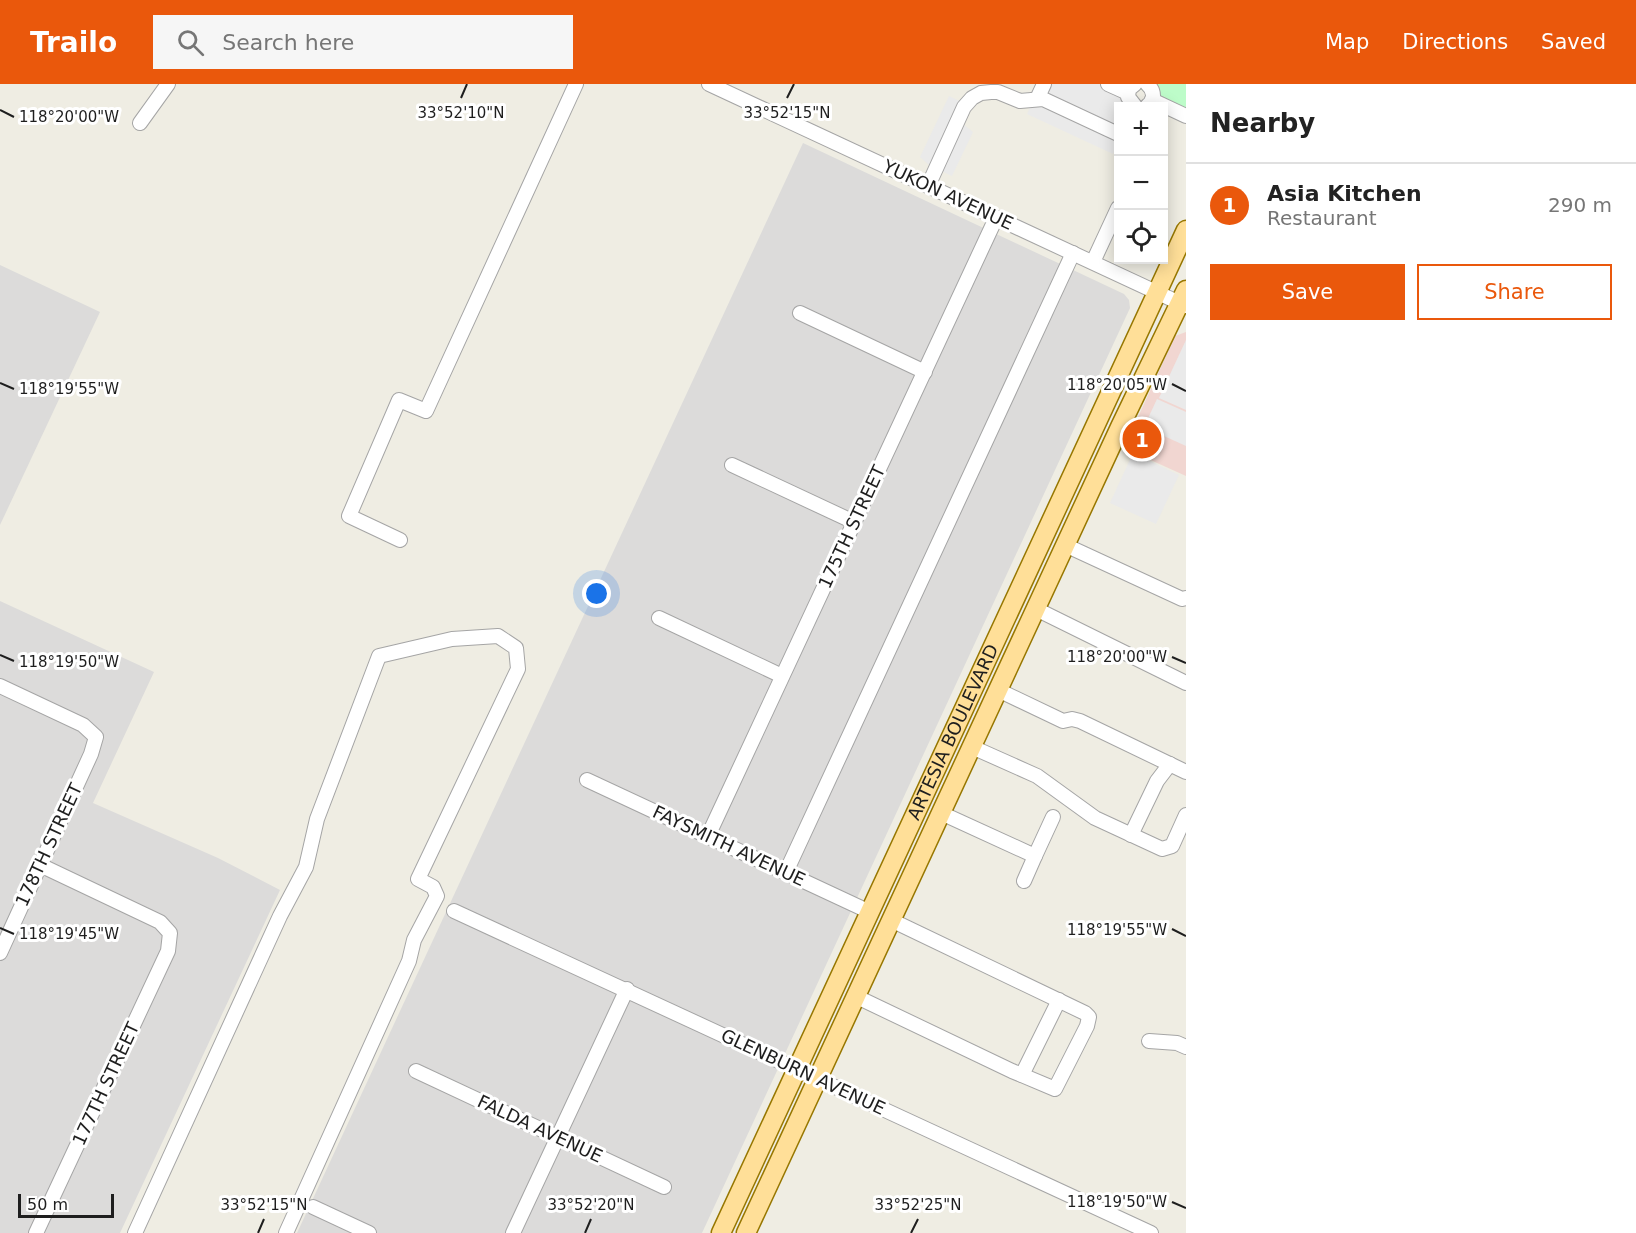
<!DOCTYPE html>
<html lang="en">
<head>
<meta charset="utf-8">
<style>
	body { margin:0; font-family:"DejaVu Sans",sans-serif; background:#f6f6f6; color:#222 }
	.controls { position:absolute; right:18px; top:18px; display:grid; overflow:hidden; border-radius:0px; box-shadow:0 3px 15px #0003 }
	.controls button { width:54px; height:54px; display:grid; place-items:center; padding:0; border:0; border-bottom:2px solid #e0e0e0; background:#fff; color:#222; font:30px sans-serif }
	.scale { position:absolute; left:18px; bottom:15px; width:96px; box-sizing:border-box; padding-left:6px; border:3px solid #1e1e1e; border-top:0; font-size:16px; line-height:21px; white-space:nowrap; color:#1e1e1e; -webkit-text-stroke:4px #fff; paint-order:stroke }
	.you { position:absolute; left:597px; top:510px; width:21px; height:21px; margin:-15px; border:4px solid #fff; border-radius:50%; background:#1a73e8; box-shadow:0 0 0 9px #1a73e833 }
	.badge { display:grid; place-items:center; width:39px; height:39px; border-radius:50%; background:#ea580c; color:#fff; font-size:20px; font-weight:700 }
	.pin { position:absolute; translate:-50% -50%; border:3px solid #fff; box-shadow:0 2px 6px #0006 }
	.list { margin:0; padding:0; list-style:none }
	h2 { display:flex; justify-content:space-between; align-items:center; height:78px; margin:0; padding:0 24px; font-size:26px }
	h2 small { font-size:20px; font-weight:400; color:#767676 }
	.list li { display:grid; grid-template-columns:39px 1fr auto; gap:18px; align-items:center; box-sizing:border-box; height:84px; padding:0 24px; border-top:2px solid #e0e0e0 }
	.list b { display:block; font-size:22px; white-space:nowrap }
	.list p { margin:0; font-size:20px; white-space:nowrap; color:#767676 }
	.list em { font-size:20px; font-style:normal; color:#767676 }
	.actions { display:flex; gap:12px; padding:18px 24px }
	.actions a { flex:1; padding:14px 0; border:2px solid #ea580c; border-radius:0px; text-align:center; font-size:21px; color:#ea580c }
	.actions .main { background:#ea580c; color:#fff }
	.icon { flex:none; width:33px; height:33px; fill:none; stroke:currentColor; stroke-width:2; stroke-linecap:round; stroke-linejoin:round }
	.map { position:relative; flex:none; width:1186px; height:1149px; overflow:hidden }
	header { display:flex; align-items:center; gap:36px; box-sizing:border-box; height:84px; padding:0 30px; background:#ea580c; color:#fff }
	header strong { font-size:28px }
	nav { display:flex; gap:33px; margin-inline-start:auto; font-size:21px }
	.search { width:420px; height:54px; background:#f6f6f6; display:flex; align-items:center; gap:15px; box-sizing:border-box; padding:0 21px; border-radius:0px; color:#767676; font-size:22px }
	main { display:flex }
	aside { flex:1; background:#fff }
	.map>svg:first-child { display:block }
</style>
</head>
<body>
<header>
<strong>Trailo</strong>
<div class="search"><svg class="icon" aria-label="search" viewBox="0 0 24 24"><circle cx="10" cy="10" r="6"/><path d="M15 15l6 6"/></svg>Search here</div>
<nav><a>Map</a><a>Directions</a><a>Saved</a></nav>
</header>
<main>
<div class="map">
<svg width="1186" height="1149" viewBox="0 0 1186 1149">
	<rect width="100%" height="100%" fill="#efede3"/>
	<g fill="#dcdbda">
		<path d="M803 59 1124 210 1129 216 1130 224 702 1149H297Z"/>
		<path d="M0 181 100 228 0 441Z"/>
		<path d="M0 517 154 588 93 719 218 774 280 806 120 1149H0Z"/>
	</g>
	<path fill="#f1d6d1" d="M1186 248V392L1124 364 1175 252Z"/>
	<path fill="#bdfcc9" d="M1129 0H1186V27Z"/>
	<g fill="#eaeaea">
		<path d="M1041 0H1124L1121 13 1125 22H1118V57L1113 70 1027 30Z"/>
		<path d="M949 12 972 23 963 40 973 48 952 92 929 81 920 73Z"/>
		<path d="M1186 256V326L1159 314Z"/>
		<path d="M1157 315 1186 328V362L1144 343Z"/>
		<path d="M1133 369 1179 391 1156 440 1110 419Z"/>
	</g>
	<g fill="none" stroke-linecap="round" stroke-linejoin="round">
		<defs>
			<g id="minor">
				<path d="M709 0 1186 222"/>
				<path d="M1108 0 1128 9"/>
				<path d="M1135 0 1129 5 1128 13 1135 22"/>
				<path d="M1037 15 1044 0"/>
				<path d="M1152 16 1186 32"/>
				<path d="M1147 22C1155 16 1155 7 1147 0"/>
				<path d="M140 39 168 0"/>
				<path d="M928 102 964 23 972 14 981 9 991 8H998L1020 17 1043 15 1118 50"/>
				<path d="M1093 178 1118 124"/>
				<path d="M800 229 925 288"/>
				<path d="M732 381 854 438"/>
				<path d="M400 456 349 432 399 316 426 327 576 0"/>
				<path d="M1065 461 1182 515 1186 514"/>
				<path d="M1036 525 1186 599"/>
				<path d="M659 534 782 592"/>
				<path d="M0 602 83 641 96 653 91 670 0 869"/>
				<path d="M998 606 1063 637 1072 635 1080 637 1186 688"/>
				<path d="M972 663 1037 692 1095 734 1162 765 1172 762 1186 731"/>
				<path d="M587 696 870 828"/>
				<path d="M941 729 1035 772 1024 797"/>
				<path d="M1131 751 1157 697 1170 680"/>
				<path d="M708 752 996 134"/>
				<path d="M1035 772 1053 733"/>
				<path d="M786 788 1073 169"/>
				<path d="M454 827 1151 1149"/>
				<path d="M855 912 1012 987 1055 1005 1087 942 1089 933 1085 929 891 836"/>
				<path d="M1149 957 1177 959 1186 963"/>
				<path d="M416 987 664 1103"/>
				<path d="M1022 991 1059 916"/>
				<path d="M313 1123 369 1149"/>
				<path d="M36 1149 168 867 170 849 160 838 40 781"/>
				<path d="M135 1149 280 832 306 783 317 735 379 572 452 555 498 552 516 564 518 585 418 795 433 803 437 812 414 856 409 877 286 1149"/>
				<path d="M513 1149 627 905"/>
			</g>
			<g id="major">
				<path id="s1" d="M721 1149 1186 146"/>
				<path d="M746 1149 1120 343 1186 206"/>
			</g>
		</defs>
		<use href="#minor" stroke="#a5a5a5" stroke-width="16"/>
		<use href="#major" stroke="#977700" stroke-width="21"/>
		<use href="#minor" stroke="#fff" stroke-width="14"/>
		<use href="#major" stroke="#ffdf98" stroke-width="18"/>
	</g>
	<path fill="none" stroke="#1e1e1e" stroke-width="2" d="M461 14 467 0M787 14 794 0M0 26 14 33M0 299 14 305M1172 300 1186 307M0 571 14 577M1172 573 1186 579M0 844 14 850M1172 845 1186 852M1172 1118 1186 1124M258 1149 264 1135M585 1149 591 1135M911 1149 918 1135"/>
	<g text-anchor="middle" stroke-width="6" stroke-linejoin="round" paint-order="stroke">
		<g font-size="18" fill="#1e1e1e" stroke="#fff">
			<text transform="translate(948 111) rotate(25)" y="6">YUKON AVENUE</text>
			<text transform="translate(852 443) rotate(-65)" y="6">175TH STREET</text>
			<text dy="6" stroke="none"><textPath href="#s1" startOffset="552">ARTESIA BOULEVARD</textPath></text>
			<text transform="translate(49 761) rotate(-65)" y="6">178TH STREET</text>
			<text transform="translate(729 762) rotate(25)" y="6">FAYSMITH AVENUE</text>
			<text transform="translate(803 988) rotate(25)" y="6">GLENBURN AVENUE</text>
			<text transform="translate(106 1000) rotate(-65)" y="6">177TH STREET</text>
			<text transform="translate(540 1045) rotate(25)" y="6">FALDA AVENUE</text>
		</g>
	</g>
	<g font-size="15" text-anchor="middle" fill="#1e1e1e" stroke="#fff" stroke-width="6" stroke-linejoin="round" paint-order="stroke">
		<text x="461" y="34">33°52'10"N</text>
		<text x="787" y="34">33°52'15"N</text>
		<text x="69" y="38">118°20'00"W</text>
		<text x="1117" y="306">118°20'05"W</text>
		<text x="69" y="310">118°19'55"W</text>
		<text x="1117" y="578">118°20'00"W</text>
		<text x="69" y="583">118°19'50"W</text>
		<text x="1117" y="851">118°19'55"W</text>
		<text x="69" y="855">118°19'45"W</text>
		<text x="1117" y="1123">118°19'50"W</text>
		<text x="264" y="1126">33°52'15"N</text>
		<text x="591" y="1126">33°52'20"N</text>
		<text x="918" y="1126">33°52'25"N</text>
	</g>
</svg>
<div class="controls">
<button>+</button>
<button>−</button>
<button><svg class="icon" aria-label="locate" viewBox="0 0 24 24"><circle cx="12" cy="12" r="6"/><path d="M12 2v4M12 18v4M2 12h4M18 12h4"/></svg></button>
</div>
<div class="scale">50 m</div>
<div class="you"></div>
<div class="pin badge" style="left:1142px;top:355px">1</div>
</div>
<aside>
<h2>Nearby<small></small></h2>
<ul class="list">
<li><span class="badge">1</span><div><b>Asia Kitchen</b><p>Restaurant</p></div><em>290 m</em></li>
</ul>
<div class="actions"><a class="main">Save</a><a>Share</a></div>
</aside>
</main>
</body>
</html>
